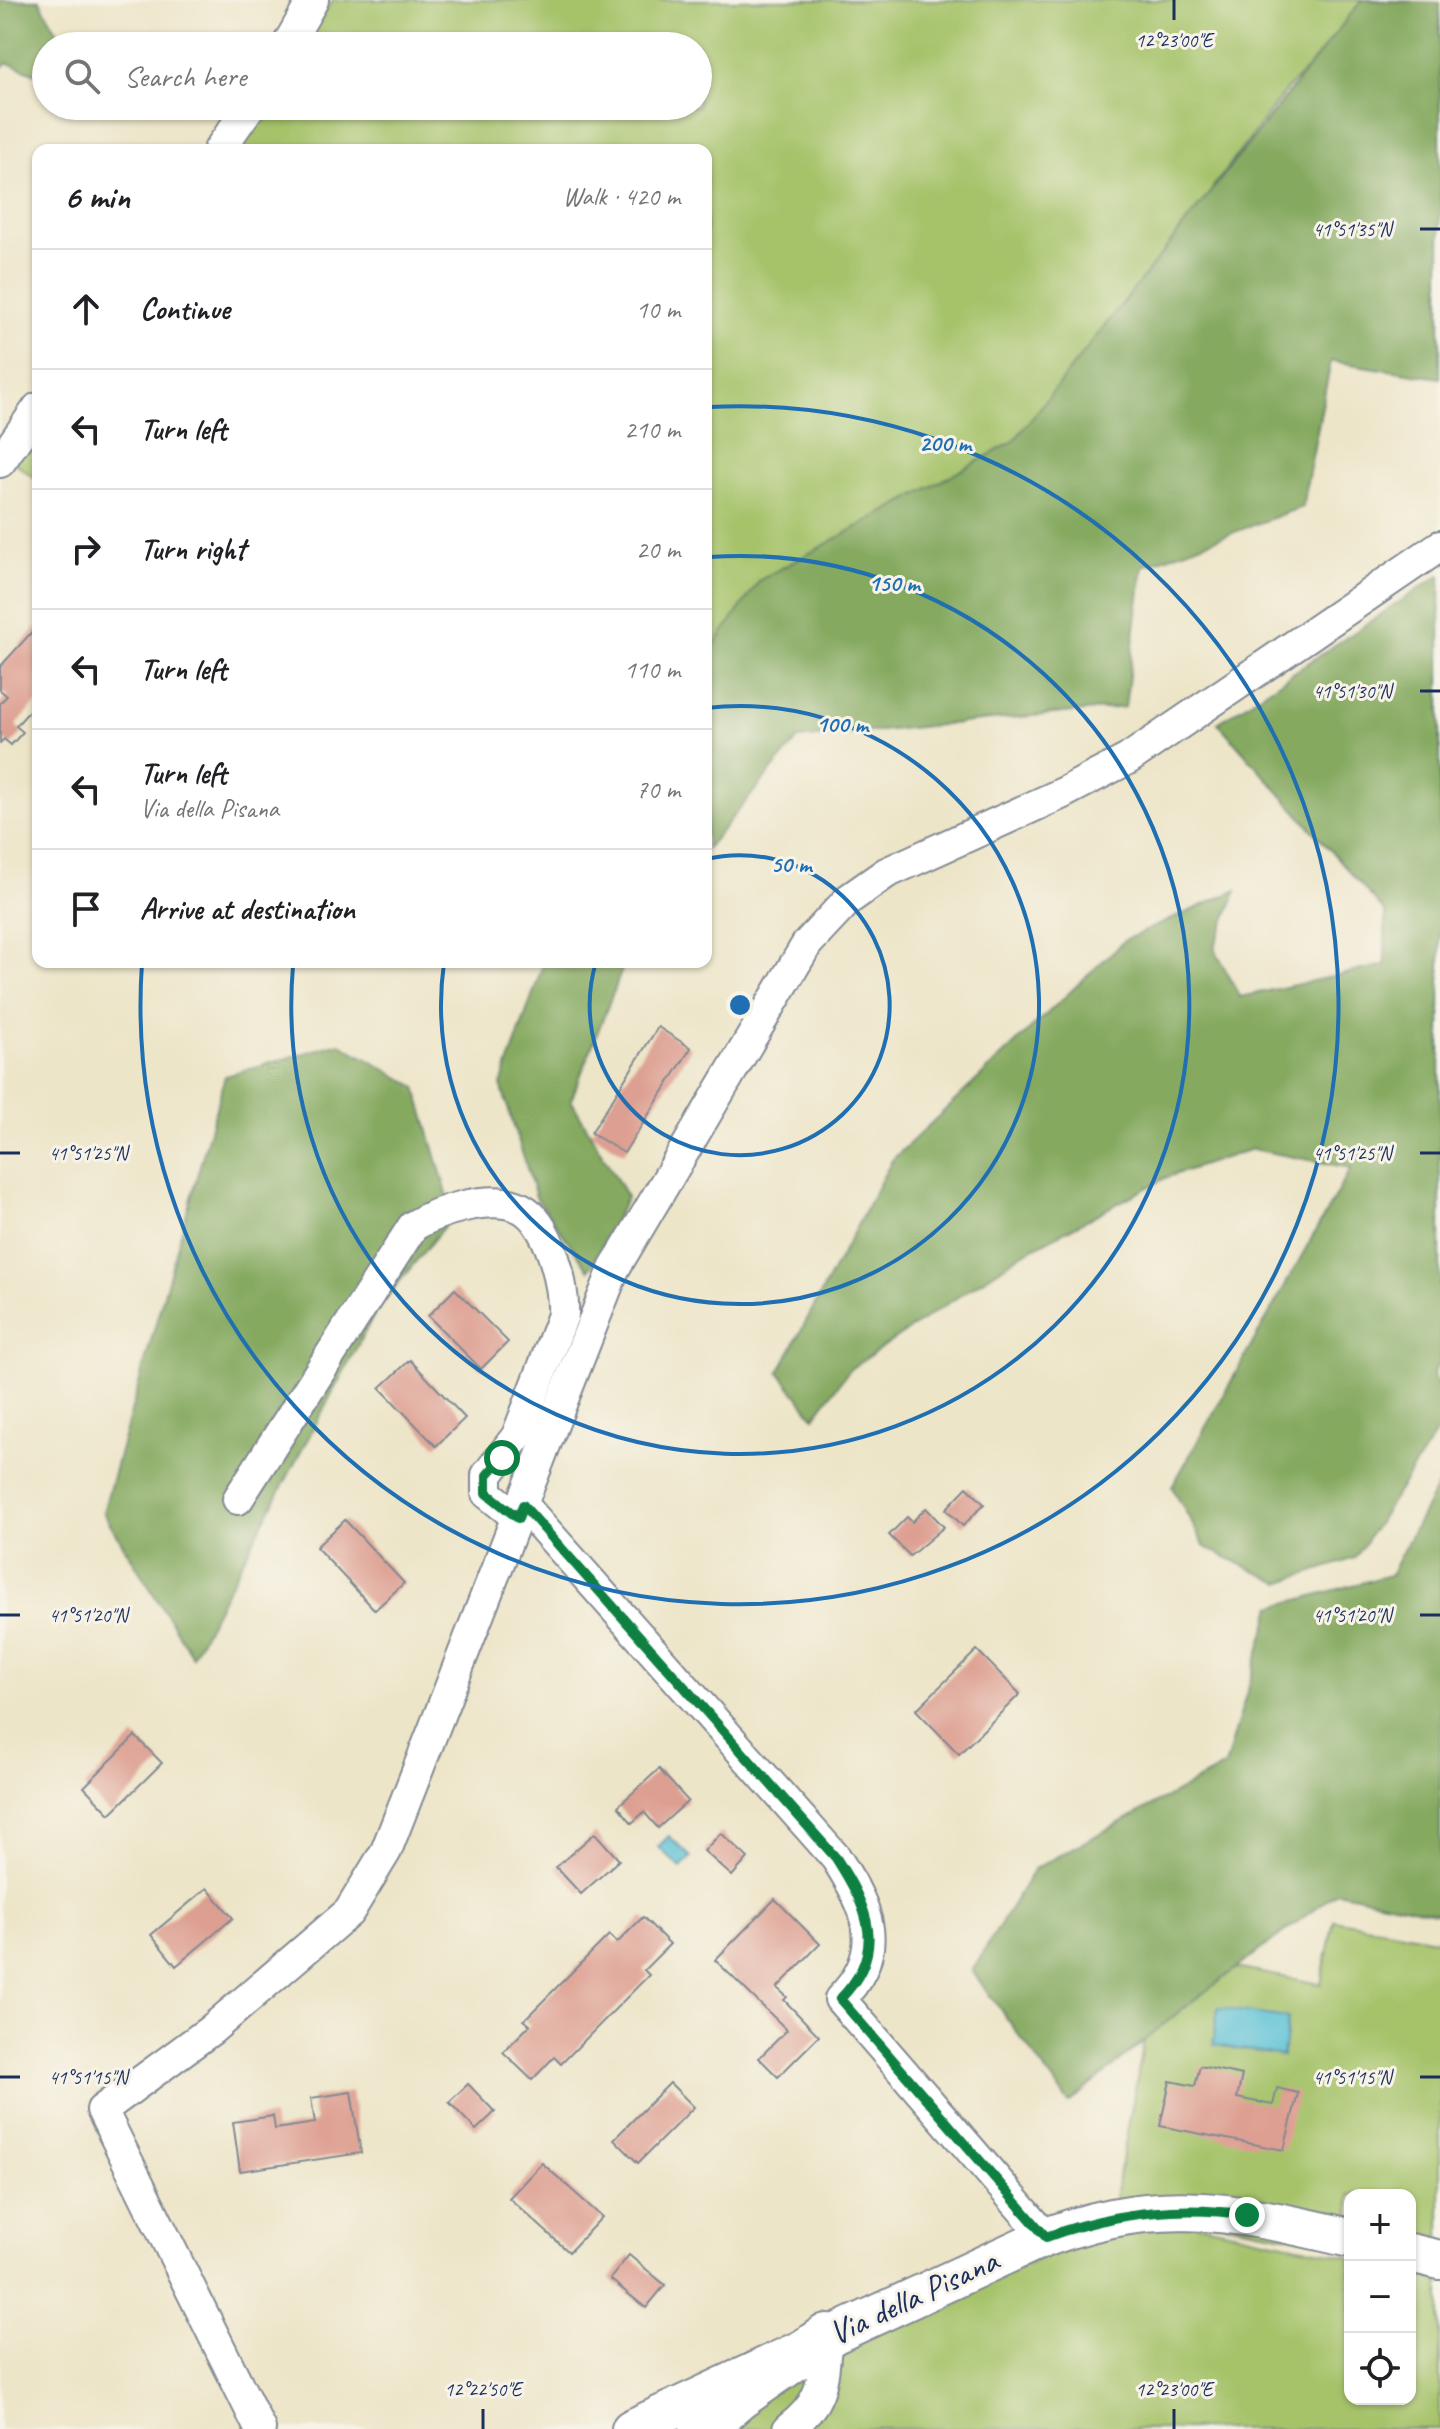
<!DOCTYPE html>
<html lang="en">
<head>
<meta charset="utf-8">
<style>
	body { margin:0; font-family:Caveat,sans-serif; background:#f6f6f6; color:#202124 }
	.controls { position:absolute; right:24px; bottom:24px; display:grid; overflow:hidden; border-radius:16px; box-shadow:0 2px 6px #0004 }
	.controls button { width:72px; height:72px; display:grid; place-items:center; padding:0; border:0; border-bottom:2px solid #e0e0e0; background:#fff; color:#202124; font:40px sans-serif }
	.stop { position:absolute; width:24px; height:24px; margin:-18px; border:6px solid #0b8043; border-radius:50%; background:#fff }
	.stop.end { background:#0b8043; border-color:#fff; box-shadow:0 2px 8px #0008 }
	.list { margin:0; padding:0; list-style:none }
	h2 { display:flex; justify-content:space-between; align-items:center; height:104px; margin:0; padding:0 32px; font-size:34px }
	h2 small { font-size:26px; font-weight:400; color:#757577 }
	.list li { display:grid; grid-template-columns:52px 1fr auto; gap:24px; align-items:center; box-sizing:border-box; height:120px; padding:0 32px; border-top:2px solid #e0e0e0 }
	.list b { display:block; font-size:30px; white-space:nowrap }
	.list p { margin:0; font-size:26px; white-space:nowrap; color:#757577 }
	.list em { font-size:26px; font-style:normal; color:#757577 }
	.icon { flex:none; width:44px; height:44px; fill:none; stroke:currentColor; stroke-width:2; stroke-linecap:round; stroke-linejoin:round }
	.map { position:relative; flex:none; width:1440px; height:2429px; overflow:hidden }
	.search { position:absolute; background:#fff; box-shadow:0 2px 6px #0004; left:32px; top:32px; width:680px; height:88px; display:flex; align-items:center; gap:20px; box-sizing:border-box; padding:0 28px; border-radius:44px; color:#757577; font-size:30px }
	.panel { position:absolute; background:#fff; box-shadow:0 2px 6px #0004; left:32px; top:144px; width:680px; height:824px; border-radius:16px }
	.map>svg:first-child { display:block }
</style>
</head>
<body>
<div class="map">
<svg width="1440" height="2429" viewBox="0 0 1440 2429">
	<rect width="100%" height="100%" fill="#f7f3e8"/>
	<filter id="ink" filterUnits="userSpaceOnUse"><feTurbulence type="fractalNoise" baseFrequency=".0125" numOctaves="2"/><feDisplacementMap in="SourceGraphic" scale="16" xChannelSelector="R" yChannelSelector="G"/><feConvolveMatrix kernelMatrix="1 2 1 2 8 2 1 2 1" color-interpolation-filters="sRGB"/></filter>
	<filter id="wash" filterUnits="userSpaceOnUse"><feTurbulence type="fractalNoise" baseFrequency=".006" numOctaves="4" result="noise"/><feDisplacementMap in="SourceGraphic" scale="32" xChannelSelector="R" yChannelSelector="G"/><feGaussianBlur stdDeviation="1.8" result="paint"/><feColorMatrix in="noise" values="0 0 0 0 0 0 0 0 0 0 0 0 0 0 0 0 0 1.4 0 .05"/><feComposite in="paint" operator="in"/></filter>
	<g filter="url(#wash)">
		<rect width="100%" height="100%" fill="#ede5c8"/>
		<g fill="#a6c36a" stroke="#607964" stroke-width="2">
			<path d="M333 0H1378L1287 89 1213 187 1171 409 706 693V150H229L260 106H698V46H301Z"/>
			<path d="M38 427V481L14 462Z"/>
			<path d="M1334 1920 1440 1940V2264L1410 2259V2195H1350V2247L1114 2203 1160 1954 1321 1984Z"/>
			<path d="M1190 2223 1350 2257V2399H1410V2269L1440 2276V2429H719L823 2355 1083 2238Z"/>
		</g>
		<g fill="#84a95e" stroke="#506c5e" stroke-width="2">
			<path d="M0 0H39L66 46H46V78L8 63 0 68Z"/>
			<path d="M1362 0 1440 3V378L1331 361 1302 507 1143 566 1125 707 798 739 706 849V657L760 580 1013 442Z"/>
			<path d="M1440 575V1361L1433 1374 1440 1390V1427L1355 1558 1280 1583 1205 1547 1172 1487 1351 1168 1252 1149 1167 1177 1022 1254 850 1369 814 1417 779 1372 892 1160 1125 940 1237 890 1214 948 1240 997 1385 965V912L1218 723Z"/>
			<path d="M544 962H625L571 1100 627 1197 589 1270 536 1197 501 1085Z"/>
			<path d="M339 1043 416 1087 453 1215 376 1311 192 1656 103 1512 225 1076Z"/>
			<path d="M1440 1480V1914L1337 1892 1181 2010 1069 2103 972 1971 1034 1869 1225 1766 1272 1607 1390 1575Z"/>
		</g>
		<g fill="#59c1d6" stroke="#3a789a" stroke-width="2">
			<path d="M669 1836 691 1857 681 1868 658 1847Z"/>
			<path d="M1218 2008 1288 2018 1283 2056 1213 2045Z"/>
		</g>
		<g id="blocks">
			<g fill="#dd9f91">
				<path d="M38 625V701L16 726 23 732 11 745 4 739 0 743V703L7 696 0 690V667Z"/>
				<path d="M658 1027 691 1048 624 1153 591 1133Z"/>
				<path d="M455 1289 508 1342 481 1369 428 1316Z"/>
				<path d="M410 1360 465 1418 436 1446 380 1388Z"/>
				<path d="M967 1487 984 1504 963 1526 946 1509Z"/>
				<path d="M926 1508 944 1527 910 1556 889 1535 907 1517 912 1522Z"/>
				<path d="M345 1520 404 1583 375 1610 316 1547Z"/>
				<path d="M977 1650 1020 1694 959 1754 916 1710Z"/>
				<path d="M135 1736 162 1763 110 1814 84 1787Z"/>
				<path d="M659 1769 688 1801 658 1828 644 1812 632 1823 618 1806Z"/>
				<path d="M595 1833 619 1860 581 1894 556 1867Z"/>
				<path d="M721 1833 748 1858 732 1876 704 1851Z"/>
				<path d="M207 1888 233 1918 176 1966 151 1935Z"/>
				<path d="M775 1899 820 1944 777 1988 787 1997 784 2000 819 2036 778 2077 759 2058 787 2030 715 1960Z"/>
				<path d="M643 1917 670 1944 644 1970 649 1975 561 2064 554 2057 532 2080 503 2052 530 2025 524 2020 609 1935 617 1943Z"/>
				<path d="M1200 2066 1242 2075 1237 2098 1273 2105 1277 2088 1298 2093 1284 2150 1160 2126 1170 2081 1195 2086Z"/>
				<path d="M670 2083 694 2107 638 2163 614 2139Z"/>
				<path d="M468 2084 495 2112 476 2130 449 2102Z"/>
				<path d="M351 2092 361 2153 240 2171 233 2122 273 2116 275 2129 315 2123 311 2098Z"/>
				<path d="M542 2163 602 2217 569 2252 509 2198Z"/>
				<path d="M629 2255 665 2285 646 2308 610 2279Z"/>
			</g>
		</g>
	</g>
	<g filter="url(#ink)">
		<use href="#blocks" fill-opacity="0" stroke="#848a93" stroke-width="2"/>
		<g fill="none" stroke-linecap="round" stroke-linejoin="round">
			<defs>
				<g id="minor">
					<path d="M287 46 313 0"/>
					<path d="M219 150 250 106"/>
					<path d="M0 462 38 408"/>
					<path d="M238 1499 413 1226C438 1211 492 1193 521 1208 549 1222 565 1285 563 1315L517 1436 487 1475V1493L518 1518"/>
					<path d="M523 1505 836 1858C868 1908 888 1951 840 1999L1046 2237"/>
					<path d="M260 2429 102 2110 211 2030 349 1912 386 1851 614 1269 807 944 849 899 886 873 1063 793 1128 759 1440 546"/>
					<path d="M788 2429C826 2401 822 2379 827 2336"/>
				</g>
				<g id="major">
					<path d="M1410 2253 1440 2260"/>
					<path d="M631 2429 1029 2244C1149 2194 1228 2209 1350 2238"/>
				</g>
				<path id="highway" d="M702 2429 738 2398 827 2336"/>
			</defs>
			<use href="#minor" stroke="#848a93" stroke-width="34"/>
			<use href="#major" stroke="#848a93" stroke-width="42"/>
			<use href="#highway" stroke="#848a93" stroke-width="48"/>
			<use href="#minor" stroke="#fff" stroke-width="30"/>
			<use href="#major" stroke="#fff" stroke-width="38"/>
			<use href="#highway" stroke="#fff" stroke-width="44"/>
		</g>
	</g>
	<g fill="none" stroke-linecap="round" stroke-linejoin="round" filter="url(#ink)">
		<path stroke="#0b8043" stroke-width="10" d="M502 1458 487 1475V1493L518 1518 523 1505 836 1858C868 1908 888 1951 840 1999L1046 2237C1112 2213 1177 2204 1247 2215"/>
	</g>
	<path fill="none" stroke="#1b2f5e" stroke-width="3" d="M1174 0V20M1420 229H1440M1420 691H1440M0 1153H20M1420 1153H1440M0 1615H20M1420 1615H1440M0 2077H20M1420 2077H1440M483 2409V2429M1174 2409V2429"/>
	<g fill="none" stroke="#1f6fb2" stroke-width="4">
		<path d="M706 859A150 150 0 1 1 596 962"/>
		<path d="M706 708A299 299 0 1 1 444 963"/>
		<path d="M709 557A449 449 0 1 1 293 966"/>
		<path d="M709 407A599 599 0 1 1 142 963"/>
	</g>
	<g text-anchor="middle" stroke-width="6" stroke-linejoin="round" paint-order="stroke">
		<g font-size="34" fill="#1b2f5e" stroke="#f7f3e8">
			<text transform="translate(913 2296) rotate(-25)" y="12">Via della Pisana</text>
		</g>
	</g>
	<g font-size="20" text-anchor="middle" fill="#1b2f5e" stroke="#f7f3e8" stroke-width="6" stroke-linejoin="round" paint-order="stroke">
		<text x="1174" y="47">12°23'00"E</text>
		<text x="1352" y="236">41°51'35"N</text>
		<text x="1352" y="698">41°51'30"N</text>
		<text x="88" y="1160">41°51'25"N</text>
		<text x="1352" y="1160">41°51'25"N</text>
		<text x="88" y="1622">41°51'20"N</text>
		<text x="1352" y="1622">41°51'20"N</text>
		<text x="88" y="2084">41°51'15"N</text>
		<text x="1352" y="2084">41°51'15"N</text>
		<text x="483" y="2396">12°22'50"E</text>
		<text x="1174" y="2396">12°23'00"E</text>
	</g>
	<circle cx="740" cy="1005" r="12" fill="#1f6fb2" stroke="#f7f3e8" stroke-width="4"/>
	<g font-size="24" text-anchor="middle" font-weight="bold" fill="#1f6fb2" stroke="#f7f3e8" stroke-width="6" stroke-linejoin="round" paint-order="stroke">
		<text x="945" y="451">200 m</text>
		<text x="894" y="591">150 m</text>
		<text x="842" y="732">100 m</text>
		<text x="791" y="872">50 m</text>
	</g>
</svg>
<div class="controls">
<button>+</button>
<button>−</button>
<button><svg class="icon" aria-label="locate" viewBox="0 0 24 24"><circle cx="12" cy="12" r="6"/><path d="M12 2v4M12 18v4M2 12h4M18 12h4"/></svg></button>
</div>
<div class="stop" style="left:502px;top:1458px"></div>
<div class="stop end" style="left:1247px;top:2215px"></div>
<div class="search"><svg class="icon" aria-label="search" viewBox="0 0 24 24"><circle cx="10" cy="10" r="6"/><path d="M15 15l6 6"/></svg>Search here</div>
<section class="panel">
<h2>6 min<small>Walk · 420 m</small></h2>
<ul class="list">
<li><svg class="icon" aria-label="ahead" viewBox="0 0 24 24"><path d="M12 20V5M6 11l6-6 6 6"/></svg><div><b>Continue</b></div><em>10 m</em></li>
<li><svg class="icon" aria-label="left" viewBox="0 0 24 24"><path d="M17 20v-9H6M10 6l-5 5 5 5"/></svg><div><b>Turn left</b></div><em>210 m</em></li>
<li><svg class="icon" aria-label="right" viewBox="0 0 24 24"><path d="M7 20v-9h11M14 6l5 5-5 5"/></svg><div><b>Turn right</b></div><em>20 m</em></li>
<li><svg class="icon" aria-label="left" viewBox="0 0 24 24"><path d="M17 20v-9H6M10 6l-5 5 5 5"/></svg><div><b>Turn left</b></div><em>110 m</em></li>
<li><svg class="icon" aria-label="left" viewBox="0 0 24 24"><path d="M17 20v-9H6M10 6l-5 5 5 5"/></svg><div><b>Turn left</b><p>Via della Pisana</p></div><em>70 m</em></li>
<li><svg class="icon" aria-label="arrive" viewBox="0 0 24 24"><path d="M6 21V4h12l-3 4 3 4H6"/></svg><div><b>Arrive at destination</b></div></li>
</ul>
</section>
</div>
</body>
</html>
